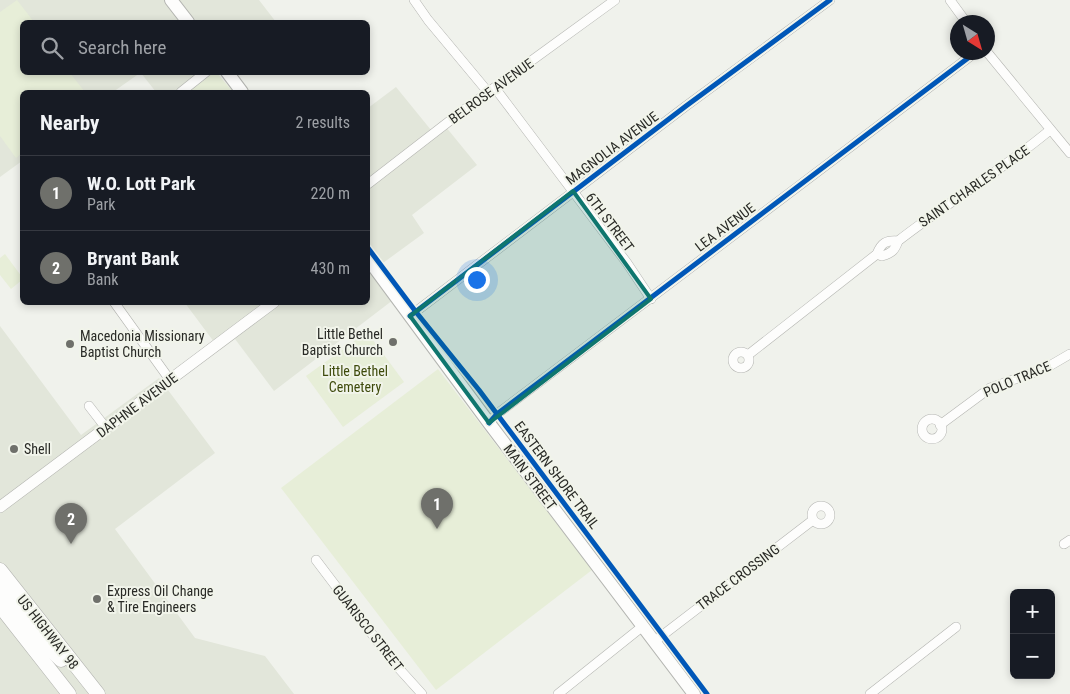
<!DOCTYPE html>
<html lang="en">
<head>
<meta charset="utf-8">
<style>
	body { margin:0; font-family:"Roboto Condensed",sans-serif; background:#20242c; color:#f1f3f6 }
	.controls { position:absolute; right:15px; bottom:15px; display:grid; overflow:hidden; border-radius:8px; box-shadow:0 2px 8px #0003 }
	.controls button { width:45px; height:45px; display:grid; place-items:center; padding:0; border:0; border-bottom:1px solid #363941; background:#171b24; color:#f1f3f6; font:25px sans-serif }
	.compass { position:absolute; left:950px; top:15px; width:45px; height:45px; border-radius:50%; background:#171b24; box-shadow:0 2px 8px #0003; rotate:143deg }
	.you { position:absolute; left:476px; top:279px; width:18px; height:18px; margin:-12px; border:4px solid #fff; border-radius:50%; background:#1a73e8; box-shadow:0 0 0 8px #1a73e833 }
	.badge { display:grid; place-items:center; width:32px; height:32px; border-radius:50%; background:#6f706b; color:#fff; font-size:16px; font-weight:700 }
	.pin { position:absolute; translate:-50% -41px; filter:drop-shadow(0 1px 2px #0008) }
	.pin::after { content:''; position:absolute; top:26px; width:18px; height:15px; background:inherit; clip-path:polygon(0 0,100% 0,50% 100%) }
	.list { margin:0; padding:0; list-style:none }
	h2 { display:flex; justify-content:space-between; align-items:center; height:65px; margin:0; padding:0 20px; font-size:21px }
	h2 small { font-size:16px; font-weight:400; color:#9ea1a6 }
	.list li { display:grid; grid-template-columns:32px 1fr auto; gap:15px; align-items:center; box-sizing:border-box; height:75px; padding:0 20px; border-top:1px solid #363941 }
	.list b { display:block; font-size:19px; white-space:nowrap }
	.list p { margin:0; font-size:16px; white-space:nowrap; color:#9ea1a6 }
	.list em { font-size:16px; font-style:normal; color:#9ea1a6 }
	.icon { flex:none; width:28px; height:28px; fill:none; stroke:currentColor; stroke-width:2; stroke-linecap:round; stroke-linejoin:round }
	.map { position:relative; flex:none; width:1070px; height:694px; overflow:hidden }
	.search { position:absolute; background:#171b24; box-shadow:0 2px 8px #0003; left:20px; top:20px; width:350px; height:55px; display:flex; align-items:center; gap:12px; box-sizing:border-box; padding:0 18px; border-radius:8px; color:#9ea1a6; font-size:19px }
	.panel { position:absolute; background:#171b24; box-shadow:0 2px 8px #0003; left:20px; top:90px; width:350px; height:215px; border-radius:8px }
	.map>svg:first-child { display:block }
</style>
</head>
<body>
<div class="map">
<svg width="1070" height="694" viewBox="0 0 1070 694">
	<rect width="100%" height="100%" fill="#f0f2ec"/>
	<g fill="#e2e6da">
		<path d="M0 0H259L276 22H22V72L140 73 113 92H22V161L0 177Z"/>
		<path d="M141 73H215L189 92H156Z"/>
		<path d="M396 87 431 130 441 121 477 165 412 215 424 233 372 271 393 300 274 391 235 339 220 350 185 303 368 302V108Z"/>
		<path d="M0 326 81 435 159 378 215 453 115 529 195 638 265 656 294 694H0Z"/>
	</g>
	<g fill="#e7eed8">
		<path d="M17 0 34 22H22V72L70 73 85 92H22V153L16 158 0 136V12Z"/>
		<path d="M215 72 217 73 233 92H189Z"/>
		<path d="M5 254 22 277V280L11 289 0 275V258Z"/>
		<path d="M367 332 404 382 343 427 306 376Z"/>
		<path d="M438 369 592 570 436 690 281 488Z"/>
	</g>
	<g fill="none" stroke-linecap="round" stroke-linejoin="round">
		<defs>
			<g id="minor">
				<path d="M414 0 428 20 488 92"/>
				<path d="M950 0 966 22"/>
				<path d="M987 52 1070 153"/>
				<path d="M495 88 627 263 651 299"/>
				<path d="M181 92 206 72"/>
				<path d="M368 184 465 109 615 0"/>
				<path d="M877 254 882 256C892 253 895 250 898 241"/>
				<path d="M114 302 170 380"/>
				<path d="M410 316 686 106 830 0"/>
				<circle cx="741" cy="360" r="8"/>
				<path d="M748 355 877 254C881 243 886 240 898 241 948 202 1001 171 1050 130"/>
				<path d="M89 406 106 428"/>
				<circle cx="932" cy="429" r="10"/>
				<path d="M489 423 497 414 976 52"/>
				<path d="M940 425 990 388 1046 368 1070 354"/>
				<circle cx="821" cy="515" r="9"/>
				<path d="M1064 544 1070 540"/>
				<path d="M316 560 394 663 422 694"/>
				<path d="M655 641 813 520"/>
				<path d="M558 694 643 626"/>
				<path d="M870 694 956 627"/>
			</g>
			<path id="tertiary" d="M0 507 274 302"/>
			<g id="secondary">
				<path d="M171 0 188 22"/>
				<path d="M227 72 242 92"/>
				<path d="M368 259 489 423 694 694"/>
			</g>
			<g id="primary">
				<path d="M0 570 98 694"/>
				<path d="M0 588 45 645 61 660"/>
				<path d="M0 606 69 694"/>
			</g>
		</defs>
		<use href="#minor" stroke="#b4b5b1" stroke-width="10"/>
		<use href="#tertiary" stroke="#b4b5b1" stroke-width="12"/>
		<use href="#secondary" stroke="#b4b5b1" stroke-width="14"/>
		<use href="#primary" stroke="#b4b5b1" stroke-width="15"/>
		<use href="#minor" stroke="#fdfdfc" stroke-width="9"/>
		<use href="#tertiary" stroke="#fdfdfc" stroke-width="11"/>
		<use href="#secondary" stroke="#fdfdfc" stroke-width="12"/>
		<use href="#primary" stroke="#fdfdfc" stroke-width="14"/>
		<defs>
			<g id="cycleway">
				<path d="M368 248 416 312 479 390 707 694"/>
				<path d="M410 316 686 106 830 0"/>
				<path d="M489 423 497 414 976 52"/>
			</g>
		</defs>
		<use href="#cycleway" stroke="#f1f4ea" stroke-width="8"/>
		<use href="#cycleway" stroke="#0057b8" stroke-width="5"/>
	</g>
	<path fill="#0f766e" fill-opacity="0.2" stroke="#0f766e" stroke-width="4" stroke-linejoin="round" d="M573 191 651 299 489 423 410 316Z"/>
	<g fill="#6f706b" stroke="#f1f4ea" stroke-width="2">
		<circle cx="393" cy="342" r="5"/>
		<circle cx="70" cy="344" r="5"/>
		<circle cx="14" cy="449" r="5"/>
		<circle cx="97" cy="599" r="5"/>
	</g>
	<g text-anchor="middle" stroke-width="4" stroke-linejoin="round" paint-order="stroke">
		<g font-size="14" fill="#292a26" stroke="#f1f4ea">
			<text transform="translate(491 91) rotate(-36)" y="5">BELROSE AVENUE</text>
			<text transform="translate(612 148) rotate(-37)" y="5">MAGNOLIA AVENUE</text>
			<text transform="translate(974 186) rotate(-35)" y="5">SAINT CHARLES PLACE</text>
			<text transform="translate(610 222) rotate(53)" y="5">6TH STREET</text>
			<text transform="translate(725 227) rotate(-37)" y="5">LEA AVENUE</text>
			<text transform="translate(1017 379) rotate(-23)" y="5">POLO TRACE</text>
			<text transform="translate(137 405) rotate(-37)" y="5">DAPHNE AVENUE</text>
			<text transform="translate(557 475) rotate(53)" y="5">EASTERN SHORE TRAIL</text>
			<text transform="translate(530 477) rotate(53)" y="5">MAIN STREET</text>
			<text transform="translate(738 577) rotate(-37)" y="5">TRACE CROSSING</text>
			<text transform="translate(368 628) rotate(52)" y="5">GUARISCO STREET</text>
			<text transform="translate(48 632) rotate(52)" y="5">US HIGHWAY 98</text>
		</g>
		<g font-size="14" fill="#292a26" stroke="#f1f4ea" text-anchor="start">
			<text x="383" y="339" text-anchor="end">Little Bethel<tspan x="383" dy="16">Baptist Church</tspan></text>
			<text x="80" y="341">Macedonia Missionary<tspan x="80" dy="16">Baptist Church</tspan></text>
			<text x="24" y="454">Shell</text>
			<text x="107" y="596">Express Oil Change<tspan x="107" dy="16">&amp; Tire Engineers</tspan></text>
		</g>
		<g font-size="14" fill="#3e4a0b" stroke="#f1f4ea">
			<text x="355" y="376">Little Bethel<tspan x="355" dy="16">Cemetery</tspan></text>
		</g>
	</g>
</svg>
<div class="controls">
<button>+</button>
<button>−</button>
</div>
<svg class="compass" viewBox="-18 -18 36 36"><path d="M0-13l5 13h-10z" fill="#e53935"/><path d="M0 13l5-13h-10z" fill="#9ea1a6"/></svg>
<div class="you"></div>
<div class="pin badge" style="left:437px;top:529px">1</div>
<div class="pin badge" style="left:71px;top:544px">2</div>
<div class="search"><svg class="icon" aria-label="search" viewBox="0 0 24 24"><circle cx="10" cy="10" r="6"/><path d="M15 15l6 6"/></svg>Search here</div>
<section class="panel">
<h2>Nearby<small>2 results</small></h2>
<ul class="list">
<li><span class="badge">1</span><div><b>W.O. Lott Park</b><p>Park</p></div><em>220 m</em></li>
<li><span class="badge">2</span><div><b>Bryant Bank</b><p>Bank</p></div><em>430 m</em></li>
</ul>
</section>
</div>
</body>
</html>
